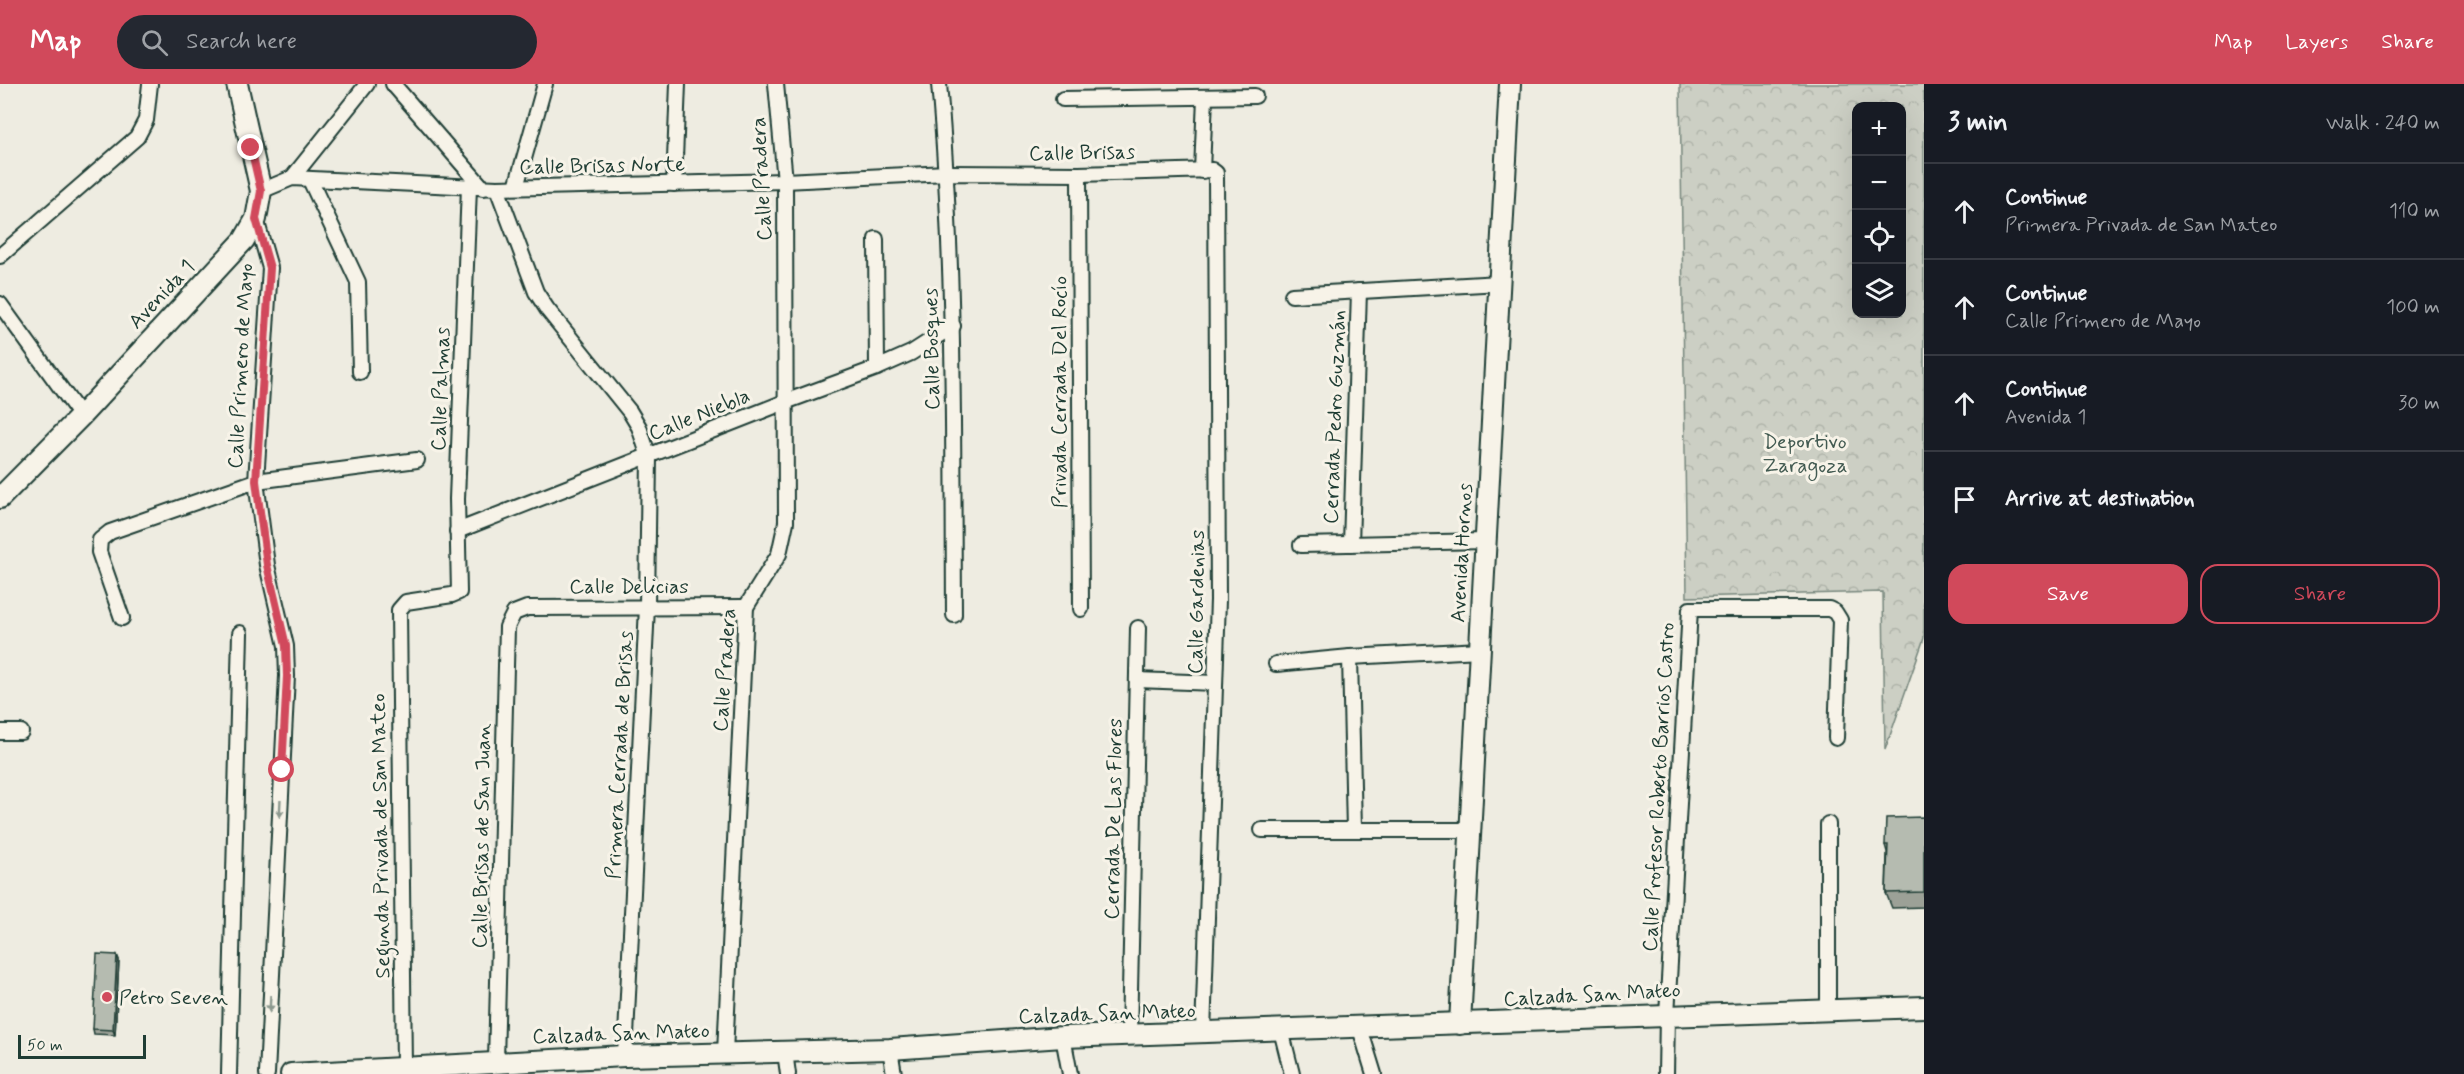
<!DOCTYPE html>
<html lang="en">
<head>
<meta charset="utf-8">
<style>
	body { margin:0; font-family:Mynerve,sans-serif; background:#242831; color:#f1f3f6 }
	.controls { position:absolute; right:18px; top:18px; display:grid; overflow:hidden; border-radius:12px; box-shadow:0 6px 24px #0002 }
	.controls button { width:54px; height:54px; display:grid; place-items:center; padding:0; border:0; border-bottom:2px solid #363941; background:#171b24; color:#f1f3f6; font:30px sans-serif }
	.scale { position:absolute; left:18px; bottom:15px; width:128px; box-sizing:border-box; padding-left:6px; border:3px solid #1f3d34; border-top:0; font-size:16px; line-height:21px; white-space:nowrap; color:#1f3d34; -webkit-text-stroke:4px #f7f3e8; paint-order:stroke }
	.stop { position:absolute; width:18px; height:18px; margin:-14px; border:4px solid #d1495b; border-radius:50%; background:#fff }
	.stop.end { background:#d1495b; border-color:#fff; box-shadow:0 2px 6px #0008 }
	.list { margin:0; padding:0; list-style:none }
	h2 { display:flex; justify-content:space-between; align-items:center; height:78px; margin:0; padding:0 24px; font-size:26px }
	h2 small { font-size:20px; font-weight:400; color:#9ea1a6 }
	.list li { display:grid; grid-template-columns:39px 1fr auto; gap:18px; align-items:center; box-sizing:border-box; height:96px; padding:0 24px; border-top:2px solid #363941 }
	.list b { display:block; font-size:22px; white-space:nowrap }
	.list p { margin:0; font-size:20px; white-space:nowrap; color:#9ea1a6 }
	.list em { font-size:20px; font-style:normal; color:#9ea1a6 }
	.actions { display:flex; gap:12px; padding:18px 24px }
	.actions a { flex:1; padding:14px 0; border:2px solid #d1495b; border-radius:18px; text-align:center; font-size:21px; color:#d1495b }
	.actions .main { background:#d1495b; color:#fff }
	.icon { flex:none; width:33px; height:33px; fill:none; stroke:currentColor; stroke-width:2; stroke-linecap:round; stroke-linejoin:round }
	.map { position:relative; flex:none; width:1924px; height:990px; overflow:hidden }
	header { display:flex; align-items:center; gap:36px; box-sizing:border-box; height:84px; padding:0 30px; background:#d1495b; color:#fff }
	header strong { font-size:28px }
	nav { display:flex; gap:33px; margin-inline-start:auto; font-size:21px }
	.search { width:420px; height:54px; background:#242831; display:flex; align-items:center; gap:15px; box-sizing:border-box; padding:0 21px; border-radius:33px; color:#9ea1a6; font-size:22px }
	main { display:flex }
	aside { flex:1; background:#171b24 }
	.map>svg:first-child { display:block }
</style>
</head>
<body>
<header>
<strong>Map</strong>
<div class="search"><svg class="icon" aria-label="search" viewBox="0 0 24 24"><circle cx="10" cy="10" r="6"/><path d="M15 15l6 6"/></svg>Search here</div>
<nav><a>Map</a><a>Layers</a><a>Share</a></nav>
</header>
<main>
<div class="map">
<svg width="1924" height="990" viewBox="0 0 1924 990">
	<defs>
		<pattern id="park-crowns" width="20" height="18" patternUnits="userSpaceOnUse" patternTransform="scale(1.5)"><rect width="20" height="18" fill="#cccfc4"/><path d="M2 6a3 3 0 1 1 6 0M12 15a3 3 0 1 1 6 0" fill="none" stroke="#afb3a9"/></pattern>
	</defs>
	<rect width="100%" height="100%" fill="#eeece1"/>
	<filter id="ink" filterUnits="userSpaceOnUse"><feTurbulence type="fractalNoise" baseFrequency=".0167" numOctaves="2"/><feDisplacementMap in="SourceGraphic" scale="12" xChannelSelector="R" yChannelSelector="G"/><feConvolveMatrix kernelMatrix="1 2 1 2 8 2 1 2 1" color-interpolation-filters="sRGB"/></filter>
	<g filter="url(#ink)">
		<path fill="url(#park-crowns)" stroke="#76867c" stroke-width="1.5" fill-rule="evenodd" d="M1680 0H1924V554L1885 666 1883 508 1687 513ZM1856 22H1902V230H1856Z"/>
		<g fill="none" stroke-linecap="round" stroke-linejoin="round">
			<defs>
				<g id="street">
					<path d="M393 0 483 104"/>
					<path d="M939 0C955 177 953 353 954 531"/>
					<path d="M1063 15 1255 12"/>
					<path d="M1202 87 1205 13"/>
					<path d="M1079 90 1081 525"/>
					<path d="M292 94 367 0"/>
					<path d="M310 96 358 198 360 288"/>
					<path d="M674 100 678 0"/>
					<path d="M516 103 545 0"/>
					<path d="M497 104 536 208 547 225 630 328 639 343 649 373 647 523 625 972"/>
					<path d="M261 107 292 94 497 104 785 97 947 89 1079 90 1212 86 1216 89 1218 516 1203 949"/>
					<path d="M256 135 270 184 256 397 267 481 286 562 287 592 267 990"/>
					<path d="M876 155 877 284"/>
					<path d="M0 172 137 53 146 36 150 0"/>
					<path d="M1292 211 1500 199"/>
					<path d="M0 220 81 332"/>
					<path d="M457 447 785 318 877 284 911 269 953 242"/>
					<path d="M1351 460 1359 207"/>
					<path d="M1301 461 1486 457"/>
					<path d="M122 534 99 468 100 456 110 448 256 397 417 376"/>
					<path d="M1350 573 1354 746"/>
					<path d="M1276 580 1350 573 1480 566"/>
					<path d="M1137 596 1215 599"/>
					<path d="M0 648H21"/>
					<path d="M1828 740V925"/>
					<path d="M1262 746H1471"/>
					<path d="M1359 941 1374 990"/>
					<path d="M1281 946 1292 990"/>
					<path d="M1129 952 1138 544"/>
					<path d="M1063 953 1070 990"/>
					<path d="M890 965 894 990"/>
					<path d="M785 968 788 990"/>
					<path d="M725 969 746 523 779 470 786 438 785 97 776 0"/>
					<path d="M496 977 507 543 514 529 527 524 746 523"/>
					<path d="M404 983 399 526 406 518 452 511 459 508 457 415 469 103"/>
					<path d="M229 990 240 549"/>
					<path d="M1666 990 1667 931 1690 525H1829L1835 528 1840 536 1836 654"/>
				</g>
				<g id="secondary">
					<path d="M0 414 81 332 244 156 256 135 261 107 237 0"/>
					<path d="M1460 940 1510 0"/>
					<path d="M291 990 625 972 890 965 1063 953 1924 923"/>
				</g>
			</defs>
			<use href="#street" stroke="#1f3d34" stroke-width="18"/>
			<use href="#secondary" stroke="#1f3d34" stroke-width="24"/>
			<use href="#street" stroke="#f7f3e8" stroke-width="14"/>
			<use href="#secondary" stroke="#f7f3e8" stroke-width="20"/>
		</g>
		<g fill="#9ca197" stroke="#1f3d34" stroke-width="1.5">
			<path d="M1924 733V823L1892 824 1886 809 1887 768 1885 761Z"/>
			<path d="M117 871 119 876 115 951 94 950 93 945Z"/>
		</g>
		<path fill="#7f837b" stroke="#1f3d34" stroke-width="1.5" d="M117 871 119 876 115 951 113 946Z"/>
		<g fill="#b5bbb0" stroke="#1f3d34" stroke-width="1.5">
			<path d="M1924 733V808L1886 809 1888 761H1885L1886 734Z"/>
			<path d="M97 870 117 871 113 946 93 945Z"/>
		</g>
		<defs><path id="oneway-solid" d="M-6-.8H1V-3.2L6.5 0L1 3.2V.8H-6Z" transform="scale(1.5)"/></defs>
		<g fill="#8b988e">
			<use href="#oneway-solid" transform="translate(280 725) rotate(93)"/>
			<use href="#oneway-solid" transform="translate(270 920) rotate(93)"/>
		</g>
	</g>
	<g fill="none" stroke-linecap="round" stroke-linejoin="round" filter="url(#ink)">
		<path stroke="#d1495b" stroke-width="8" d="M251 64 261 107 256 135 270 184 256 397 267 481 286 562 287 592 282 686"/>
	</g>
	<circle fill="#d1495b" stroke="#f7f3e8" stroke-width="2" cx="107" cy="913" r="6"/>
	<g text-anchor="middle" stroke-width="6" stroke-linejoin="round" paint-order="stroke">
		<g font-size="21" fill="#1f3d34" stroke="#f7f3e8">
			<text transform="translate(1082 68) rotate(-1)" y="7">Calle Brisas</text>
			<text transform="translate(602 81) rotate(-1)" y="7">Calle Brisas Norte</text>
			<text transform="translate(761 95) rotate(-93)" y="7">Calle Pradera</text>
			<text transform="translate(161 210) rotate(-47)" y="7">Avenida 1</text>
			<text transform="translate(931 265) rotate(-91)" y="7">Calle Bosques</text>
			<text transform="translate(240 282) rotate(-87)" y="7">Calle Primero de Mayo</text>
			<text transform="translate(440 305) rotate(-88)" y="7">Calle Palmas</text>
			<text transform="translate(1059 308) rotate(-90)" y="7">Privada Cerrada Del Rocío</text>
			<text transform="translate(699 330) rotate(-22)" y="7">Calle Niebla</text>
			<text transform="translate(1334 333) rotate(-88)" y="7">Cerrada Pedro Guzmán</text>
			<text transform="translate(1461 469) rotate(-87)" y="7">Avenida Hornos</text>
			<text x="629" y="509">Calle Delicias</text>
			<text transform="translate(1196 518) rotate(-89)" y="7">Calle Gardenias</text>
			<text transform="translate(724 586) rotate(-86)" y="7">Calle Pradera</text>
			<text transform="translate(619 671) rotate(-87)" y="7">Primera Cerrada de Brisas</text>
			<text transform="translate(1658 703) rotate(-87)" y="7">Calle Profesor Roberto Barrios Castro</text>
			<text transform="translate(1113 735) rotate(-89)" y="7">Cerrada De Las Flores</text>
			<text transform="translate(380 752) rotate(-91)" y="7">Segunda Privada de San Mateo</text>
			<text transform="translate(481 752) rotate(-89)" y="7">Calle Brisas de San Juan</text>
			<text transform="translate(1592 910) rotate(-3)" y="7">Calzada San Mateo</text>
			<text transform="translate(1107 929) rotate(-2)" y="7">Calzada San Mateo</text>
			<text transform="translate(621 949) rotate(-2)" y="7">Calzada San Mateo</text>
		</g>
		<g font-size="21" fill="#425a51" stroke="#f7f3e8">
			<text x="1805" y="364">Deportivo<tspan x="1805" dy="24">Zaragoza</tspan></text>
		</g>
		<g font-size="21" fill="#1f3d34" stroke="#f7f3e8" text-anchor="start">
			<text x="119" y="920">Petro Seven</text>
		</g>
	</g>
</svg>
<div class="controls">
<button>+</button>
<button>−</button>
<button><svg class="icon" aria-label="locate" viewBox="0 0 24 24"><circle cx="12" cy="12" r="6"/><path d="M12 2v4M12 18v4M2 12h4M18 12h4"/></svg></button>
<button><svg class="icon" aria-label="layers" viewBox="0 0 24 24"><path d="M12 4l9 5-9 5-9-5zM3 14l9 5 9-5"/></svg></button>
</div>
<div class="scale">50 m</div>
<div class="stop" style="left:282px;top:686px"></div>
<div class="stop end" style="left:251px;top:64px"></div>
</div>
<aside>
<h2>3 min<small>Walk · 240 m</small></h2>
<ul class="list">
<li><svg class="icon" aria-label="ahead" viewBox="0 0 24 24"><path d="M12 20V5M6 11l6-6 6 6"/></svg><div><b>Continue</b><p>Primera Privada de San Mateo</p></div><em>110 m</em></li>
<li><svg class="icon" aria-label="ahead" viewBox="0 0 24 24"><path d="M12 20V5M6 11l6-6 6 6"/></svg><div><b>Continue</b><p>Calle Primero de Mayo</p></div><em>100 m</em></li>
<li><svg class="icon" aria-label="ahead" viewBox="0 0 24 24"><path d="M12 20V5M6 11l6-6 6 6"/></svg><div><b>Continue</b><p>Avenida 1</p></div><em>30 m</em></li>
<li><svg class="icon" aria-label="arrive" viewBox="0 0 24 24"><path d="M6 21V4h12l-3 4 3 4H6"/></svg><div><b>Arrive at destination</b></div></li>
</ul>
<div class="actions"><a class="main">Save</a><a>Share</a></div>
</aside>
</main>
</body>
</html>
